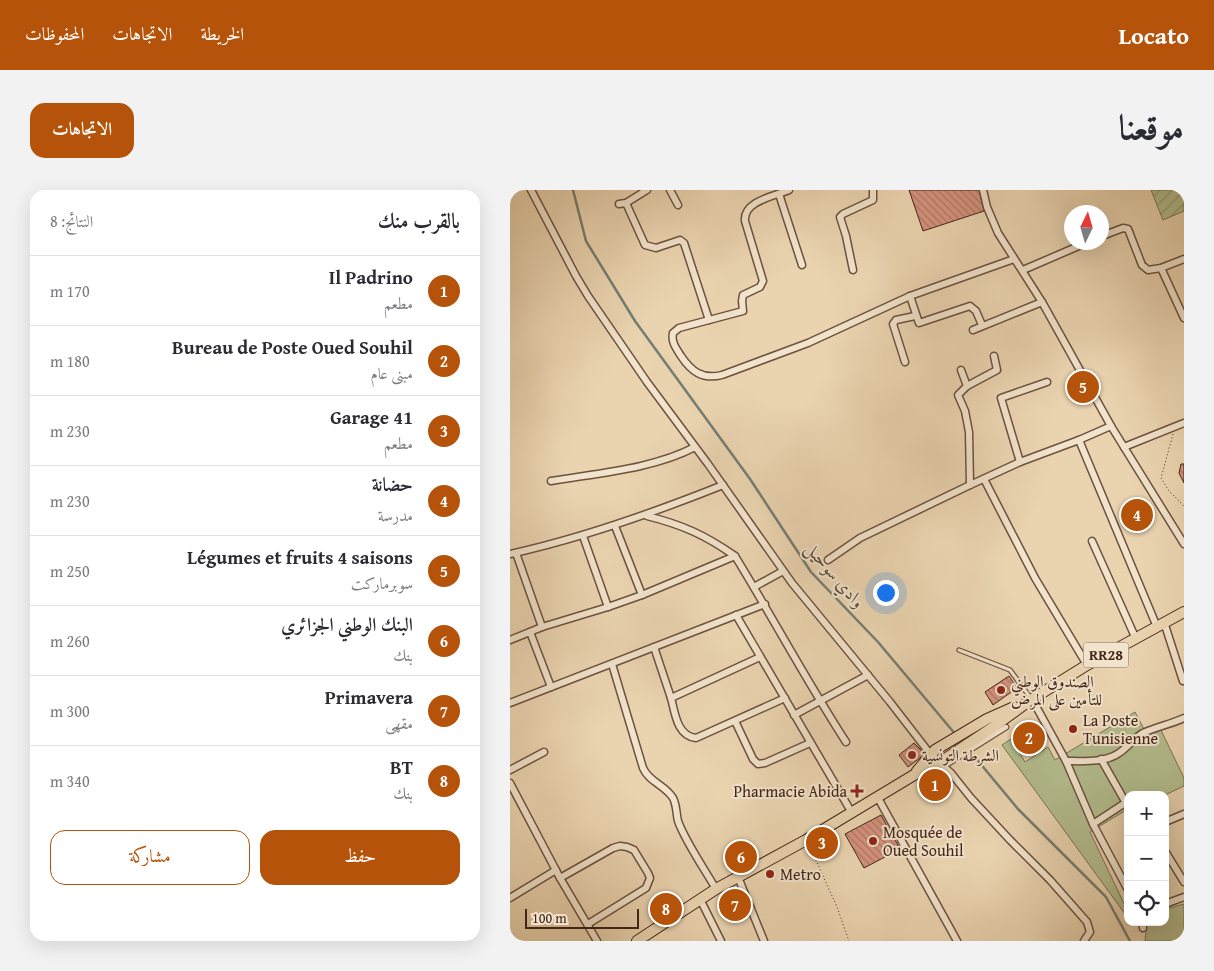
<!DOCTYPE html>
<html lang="ar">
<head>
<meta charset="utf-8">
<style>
	body { margin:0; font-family:"Gentium Book Plus",Amiri,serif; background:#f2f2f3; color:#2b2b33; direction:rtl }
	.controls { position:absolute; right:15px; bottom:15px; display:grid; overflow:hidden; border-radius:10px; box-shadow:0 5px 20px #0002 }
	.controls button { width:45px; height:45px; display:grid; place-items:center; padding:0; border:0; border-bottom:1px solid #e1e1e2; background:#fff; color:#2b2b33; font:25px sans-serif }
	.compass { position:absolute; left:554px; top:15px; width:45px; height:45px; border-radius:50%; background:#fff; box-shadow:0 5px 20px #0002; rotate:5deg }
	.scale { position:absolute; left:15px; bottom:12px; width:114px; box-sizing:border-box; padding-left:5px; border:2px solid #442518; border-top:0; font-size:14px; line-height:18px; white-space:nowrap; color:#442518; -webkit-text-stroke:4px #f1e3cc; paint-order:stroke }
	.you { position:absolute; left:375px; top:402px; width:18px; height:18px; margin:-12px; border:4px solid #fff; border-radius:50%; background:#1a73e8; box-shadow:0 0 0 8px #1a73e833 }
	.badge { display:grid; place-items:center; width:32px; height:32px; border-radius:50%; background:#b45309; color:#fff; font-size:16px; font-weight:700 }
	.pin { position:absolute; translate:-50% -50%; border:2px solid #fff; box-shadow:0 1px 5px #0006 }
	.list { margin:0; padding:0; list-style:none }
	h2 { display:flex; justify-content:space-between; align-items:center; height:65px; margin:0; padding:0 20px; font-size:21px }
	h2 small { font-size:16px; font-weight:400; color:#7c7c81 }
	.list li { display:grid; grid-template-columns:32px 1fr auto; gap:15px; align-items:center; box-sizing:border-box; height:70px; padding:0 20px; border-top:1px solid #e1e1e2 }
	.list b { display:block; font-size:19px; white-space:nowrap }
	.list p { margin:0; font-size:16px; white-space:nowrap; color:#7c7c81 }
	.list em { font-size:16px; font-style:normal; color:#7c7c81 }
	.actions { display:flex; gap:10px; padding:15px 20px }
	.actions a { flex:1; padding:11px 0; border:1px solid #b45309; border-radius:15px; text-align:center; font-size:18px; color:#b45309 }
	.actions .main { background:#b45309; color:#fff }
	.icon { flex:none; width:28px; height:28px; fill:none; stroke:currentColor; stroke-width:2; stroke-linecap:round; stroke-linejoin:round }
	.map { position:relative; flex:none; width:674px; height:751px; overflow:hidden; direction:ltr; border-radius:15px }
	header { display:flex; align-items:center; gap:30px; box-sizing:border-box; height:70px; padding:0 25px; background:#b45309; color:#fff }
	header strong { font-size:24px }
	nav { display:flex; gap:28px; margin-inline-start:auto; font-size:18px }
	.intro { display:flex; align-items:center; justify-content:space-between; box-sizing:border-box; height:120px; padding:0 30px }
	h1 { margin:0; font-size:35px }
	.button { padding:12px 22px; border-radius:15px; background:#b45309; color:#fff; font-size:18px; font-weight:700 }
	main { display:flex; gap:30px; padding:0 30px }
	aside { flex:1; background:#fff; border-radius:15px; box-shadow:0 5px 20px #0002 }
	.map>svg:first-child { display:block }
</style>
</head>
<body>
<header>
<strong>Locato</strong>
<nav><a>الخريطة</a><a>الاتجاهات</a><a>المحفوظات</a></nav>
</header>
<div class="intro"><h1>موقعنا</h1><a class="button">الاتجاهات</a></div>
<main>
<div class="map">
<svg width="674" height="751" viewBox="0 0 674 751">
	<defs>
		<pattern id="garden-furrows" width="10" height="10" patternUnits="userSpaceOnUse" patternTransform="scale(1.25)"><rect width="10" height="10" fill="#b3bd8e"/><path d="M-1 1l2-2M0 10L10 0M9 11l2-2" fill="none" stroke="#939973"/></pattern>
		<pattern id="building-back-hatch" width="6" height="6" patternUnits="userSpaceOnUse" patternTransform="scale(1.25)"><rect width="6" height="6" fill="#d5927e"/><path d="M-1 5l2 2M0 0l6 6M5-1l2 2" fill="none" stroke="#ae7766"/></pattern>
	</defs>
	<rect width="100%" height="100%" fill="#ead4b0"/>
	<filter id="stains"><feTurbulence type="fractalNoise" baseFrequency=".004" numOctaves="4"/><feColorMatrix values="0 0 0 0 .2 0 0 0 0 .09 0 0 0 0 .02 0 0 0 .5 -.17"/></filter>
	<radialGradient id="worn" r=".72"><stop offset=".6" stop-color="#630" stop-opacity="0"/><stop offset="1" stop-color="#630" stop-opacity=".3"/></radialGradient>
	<g fill="#b3bd8e" stroke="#7c7153">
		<path d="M625 522 636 543 649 536 674 588V596L655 605H618V619L580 642 618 722V728L492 555 501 549 515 572 538 557 545 570Z"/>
		<path d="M674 714V751H635L637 732H655V719Z"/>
	</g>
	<path fill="url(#garden-furrows)" stroke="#7c7153" d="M641 0H674V21L653 30Z"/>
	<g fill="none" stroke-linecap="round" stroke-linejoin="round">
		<g stroke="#767d72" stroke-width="2.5">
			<path d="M63 0 76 51 125 131 240 289 301 382 368 452 446 545"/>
			<path d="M459 560 508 619 596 707 620 751"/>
		</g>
	</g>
	<g fill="url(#building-back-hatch)" stroke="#442518">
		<path d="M399 0H469L474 21 413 41Z"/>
		<path d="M671 274H674V293L669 283Z"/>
		<path d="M499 486 507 498 483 515 475 502Z"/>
		<path d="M524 537 532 551 515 559 507 545Z"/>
		<path d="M404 553 415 564 398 577 389 565Z"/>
		<path d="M371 625 390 659 354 678 335 644Z"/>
	</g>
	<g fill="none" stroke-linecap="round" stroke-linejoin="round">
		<defs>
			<path id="service" d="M449 460 500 480 520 507"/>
			<path id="pedestrian" d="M434 576 496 537"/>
			<g id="minor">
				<path d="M21 0 66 86 78 106 137 192 198 274 282 393 380 512 421 565 441 583 461 608 500 650 540 690 577 732 580 742 574 751"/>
				<path d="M160 0 168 15"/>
				<path d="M279 0C265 6 233 11 235 31L253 91 250 97 233 105 232 111 233 121 169 138 163 143C161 152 166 158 171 166 181 181 192 190 212 185L298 153 400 106 504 69"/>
				<path d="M473 0 477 17 488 43 532 112 601 236 674 354"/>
				<path d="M269 4 292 75"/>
				<path d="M116 13 135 55 146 58 170 50 174 53 199 130"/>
				<path d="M109 14 116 13 137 0"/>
				<path d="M592 46 613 38 618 39 632 75 638 80 651 78 674 69"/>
				<path d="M651 78 674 128"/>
				<path d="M343 80 336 46 330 27 333 24 363 10V0"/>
				<path d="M513 80 578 52"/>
				<path d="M400 106 409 133 460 116 466 121 472 135"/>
				<path d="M463 140 532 112"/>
				<path d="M395 172 383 134 386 130 405 126"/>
				<path d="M451 180 457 196"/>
				<path d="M569 250 647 437"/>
				<path d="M614 257 674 233"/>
				<path d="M510 272 491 208 537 192"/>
				<path d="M474 289 525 388 577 475"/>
				<path d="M41 291C88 283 143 279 185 257"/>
				<path d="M460 295 459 242 455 221 448 205 457 196 487 180 484 166"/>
				<path d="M137 326C173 335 195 345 225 366"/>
				<path d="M105 336 132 405"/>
				<path d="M73 346 98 417"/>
				<path d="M582 351 626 449"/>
				<path d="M6 363 32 437"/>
				<path d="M0 364C73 348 143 323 213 295"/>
				<path d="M318 370 350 348 460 295 510 272 569 250 601 236"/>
				<path d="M244 397 273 381"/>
				<path d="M226 425 342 623"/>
				<path d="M654 432 673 491"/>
				<path d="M20 442 41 497"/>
				<path d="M0 450 32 437 98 417 132 405 225 366C263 428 297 492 336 552"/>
				<path d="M144 457 161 508"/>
				<path d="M250 467 161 508C165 523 167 546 186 548L275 508"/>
				<path d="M102 474 133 578C139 592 155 595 163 608 167 616 166 623 168 631 175 651 195 680 206 699"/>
				<path d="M522 509 556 571 583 634 618 700"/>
				<path d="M0 513 255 414"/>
				<path d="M284 525 358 485"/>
				<path d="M225 531 243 569 248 574 255 573 300 553"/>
				<path d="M591 569 616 613"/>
				<path d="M556 571C572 571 595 573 609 563 618 557 624 548 633 543 646 537 661 534 674 528"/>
				<path d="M0 580 34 562"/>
				<path d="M0 593 50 688 87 751"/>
				<path d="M368 608 447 751"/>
				<path d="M655 632 674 624"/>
				<path d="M583 634 612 615 616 613 618 614"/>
				<path d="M655 661 674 692"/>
				<path d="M228 687 254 751"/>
				<path d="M50 688 103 658 110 656 117 657 124 660 138 683 140 688 136 698 78 734"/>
				<path d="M0 708 46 680"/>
				<path d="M190 709 211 751"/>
				<path d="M655 714 674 707"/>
				<path d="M632 732 633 738"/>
			</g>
			<g id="primary">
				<path d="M407 581 425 560 477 529 504 517"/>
				<path d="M127 751 206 699 296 650 404 585 432 571 482 538 519 511 577 475 674 422"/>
			</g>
		</defs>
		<use href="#service" stroke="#6e513e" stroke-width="5.5"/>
		<use href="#pedestrian" stroke="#6e513e" stroke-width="7"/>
		<use href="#minor" stroke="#6e513e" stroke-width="9"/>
		<use href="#primary" stroke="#442518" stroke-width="12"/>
		<g stroke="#442518" stroke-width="1" stroke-dasharray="1 2.5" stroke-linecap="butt">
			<path d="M663 244 651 288 659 301 674 316"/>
			<path d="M300 657 327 717 339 751"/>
		</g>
		<use href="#service" stroke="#f1e3cc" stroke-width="3"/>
		<use href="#pedestrian" stroke="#f1e3cc" stroke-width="4.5"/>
		<use href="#minor" stroke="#f1e3cc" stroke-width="6"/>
		<use href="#primary" stroke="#ead4b0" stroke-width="10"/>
	</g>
	<g fill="#8f2418" stroke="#f1e3cc" stroke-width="2">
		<circle cx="491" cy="500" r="5"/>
		<circle cx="563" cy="539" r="5"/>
		<circle cx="402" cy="565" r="5"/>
		<path d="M344.5 593.5h5v5h5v5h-5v5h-5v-5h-5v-5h5z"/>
		<circle cx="363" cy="651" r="5"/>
		<circle cx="260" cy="684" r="5"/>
	</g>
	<g text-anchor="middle" stroke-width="4" stroke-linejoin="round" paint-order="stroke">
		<rect fill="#f1e3cc" stroke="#785e4e" stroke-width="1" x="573.5" y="452.5" width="45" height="25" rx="4"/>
		<g font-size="15" font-weight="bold" fill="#442518">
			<text x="596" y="470">RR28</text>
		</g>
		<g font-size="16" fill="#442518" stroke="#f1e3cc" text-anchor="start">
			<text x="501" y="497">الصندوق الوطني<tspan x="501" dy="18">للتأمين على المرض</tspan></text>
			<text x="573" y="536">La Poste<tspan x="573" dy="18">Tunisienne</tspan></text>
			<text x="412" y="571">الشرطة التونسية</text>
			<text x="337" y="607" text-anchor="end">Pharmacie Abida</text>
			<text x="373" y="648">Mosquée de<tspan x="373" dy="18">Oued Souhil</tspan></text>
			<text x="270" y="690">Metro</text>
		</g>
		<g font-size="18" font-style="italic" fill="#594a3e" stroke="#f1e3cc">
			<text transform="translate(325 385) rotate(49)" y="6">وادي سوحيل</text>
		</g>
	</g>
	<rect width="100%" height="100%" filter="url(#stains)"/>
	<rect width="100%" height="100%" fill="url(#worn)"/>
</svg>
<div class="controls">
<button>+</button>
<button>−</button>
<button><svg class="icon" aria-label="locate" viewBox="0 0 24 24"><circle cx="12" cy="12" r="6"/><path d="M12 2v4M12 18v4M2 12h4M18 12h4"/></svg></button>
</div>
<svg class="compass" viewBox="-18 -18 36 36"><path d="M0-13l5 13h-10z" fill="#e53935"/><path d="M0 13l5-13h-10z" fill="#7c7c81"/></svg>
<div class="scale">100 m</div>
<div class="you"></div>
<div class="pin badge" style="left:425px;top:595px">1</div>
<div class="pin badge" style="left:519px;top:548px">2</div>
<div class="pin badge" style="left:312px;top:653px">3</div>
<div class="pin badge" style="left:627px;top:325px">4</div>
<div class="pin badge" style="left:573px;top:197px">5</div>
<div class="pin badge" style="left:231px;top:667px">6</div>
<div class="pin badge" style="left:225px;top:715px">7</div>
<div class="pin badge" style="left:156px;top:719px">8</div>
</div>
<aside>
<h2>بالقرب منك<small>النتائج: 8</small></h2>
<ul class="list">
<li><span class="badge">1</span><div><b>Il Padrino</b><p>مطعم</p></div><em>170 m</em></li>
<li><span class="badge">2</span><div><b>Bureau de Poste Oued Souhil</b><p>مبنى عام</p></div><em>180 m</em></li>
<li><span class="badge">3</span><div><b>Garage 41</b><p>مطعم</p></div><em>230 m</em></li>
<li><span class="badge">4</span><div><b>حضانة</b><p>مدرسة</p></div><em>230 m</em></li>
<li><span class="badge">5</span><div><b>Légumes et fruits 4 saisons</b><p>سوبرماركت</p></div><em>250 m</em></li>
<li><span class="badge">6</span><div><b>البنك الوطني الجزائري</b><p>بنك</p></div><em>260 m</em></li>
<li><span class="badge">7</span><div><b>Primavera</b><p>مقهى</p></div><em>300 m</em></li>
<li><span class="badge">8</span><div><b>BT</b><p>بنك</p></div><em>340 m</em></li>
</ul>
<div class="actions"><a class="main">حفظ</a><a>مشاركة</a></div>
</aside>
</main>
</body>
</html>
